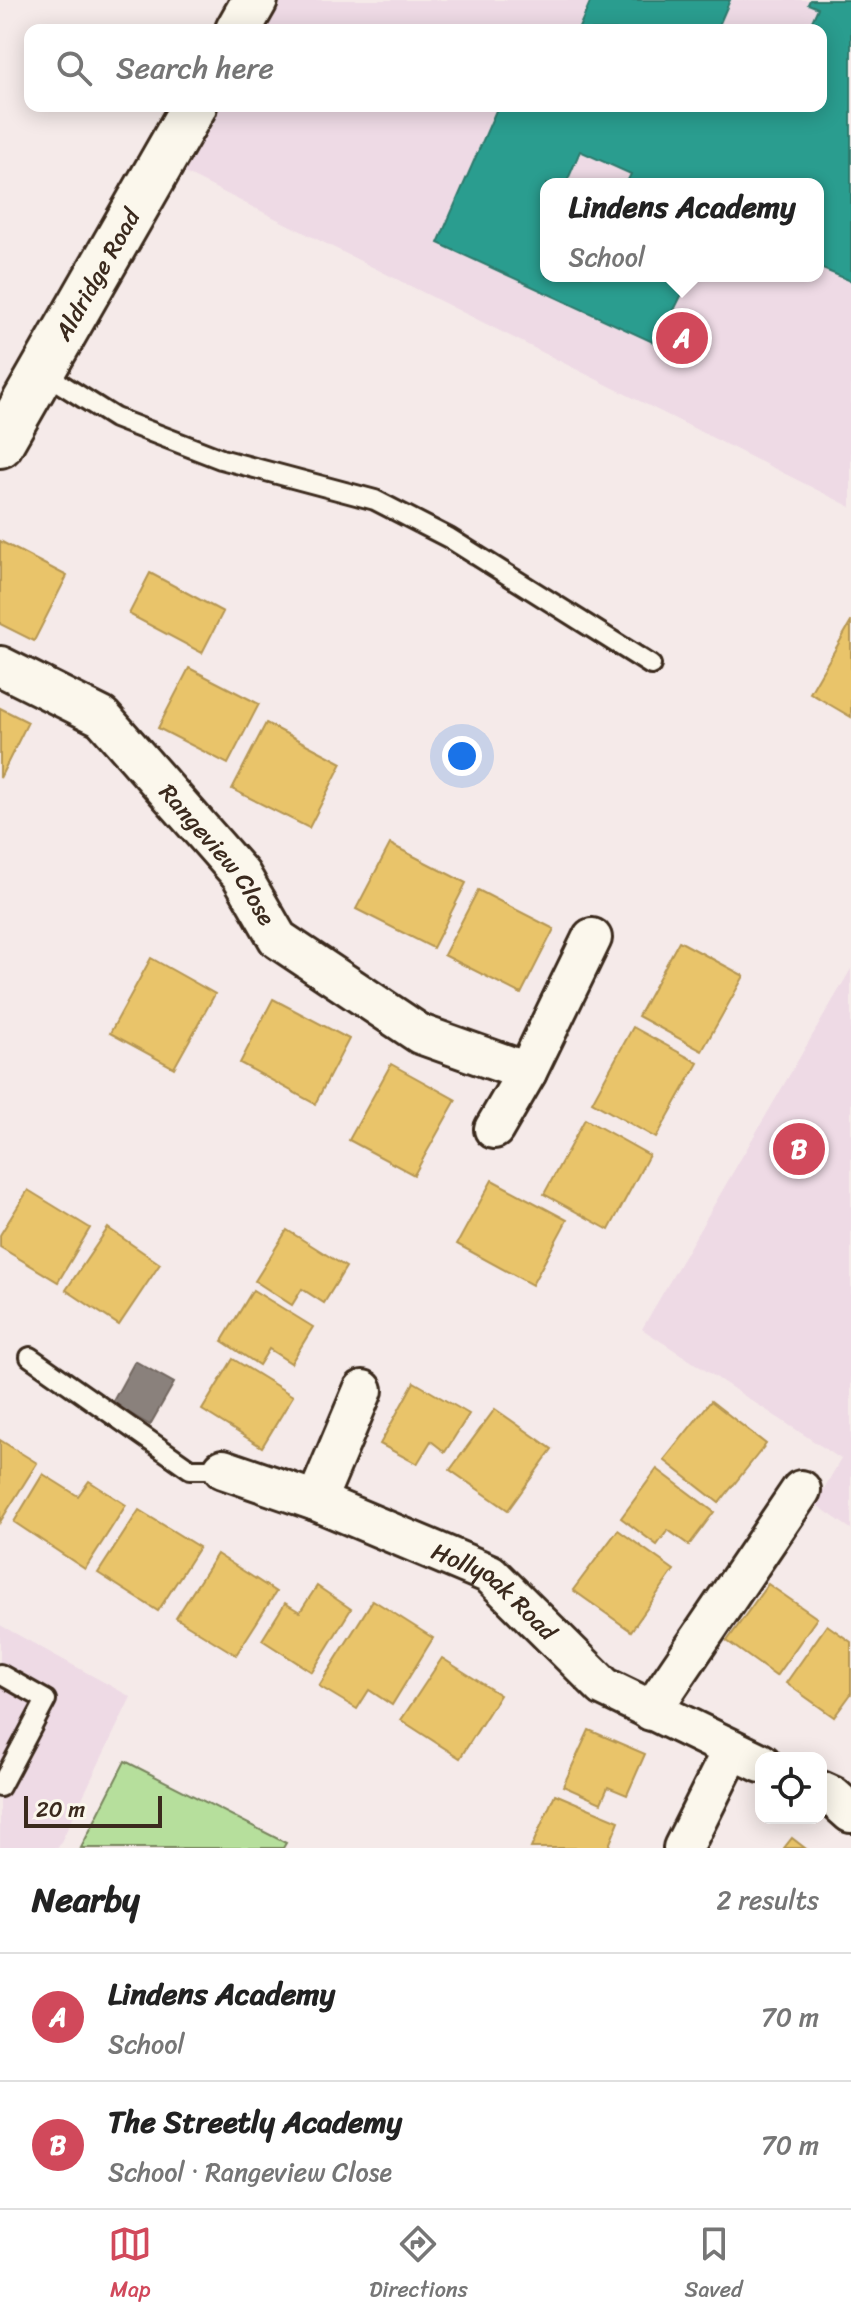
<!DOCTYPE html>
<html lang="en">
<head>
<meta charset="utf-8">
<style>
	body { margin:0; font-family:Sriracha,sans-serif; background:#f2f2f2; color:#222 }
	.controls { position:absolute; right:24px; bottom:24px; display:grid; overflow:hidden; border-radius:16px; box-shadow:0 4px 20px #0003 }
	.controls button { width:72px; height:72px; display:grid; place-items:center; padding:0; border:0; border-bottom:2px solid #e0e0e0; background:#fff; color:#222; font:40px sans-serif }
	.scale { position:absolute; left:24px; bottom:20px; width:138px; box-sizing:border-box; padding-left:8px; border:4px solid #3b2a1e; border-top:0; font-size:22px; line-height:28px; white-space:nowrap; color:#3b2a1e; -webkit-text-stroke:6px #fbf7ec; paint-order:stroke }
	.you { position:absolute; left:462px; top:756px; width:28px; height:28px; margin:-20px; border:6px solid #fff; border-radius:50%; background:#1a73e8; box-shadow:0 0 0 12px #1a73e833 }
	.badge { display:grid; place-items:center; width:52px; height:52px; border-radius:50%; background:#d1495b; color:#fff; font-size:26px; font-weight:700 }
	.pin { position:absolute; translate:-50% -50%; border:4px solid #fff; box-shadow:0 2px 8px #0006 }
	.popup { position:absolute; left:540px; top:178px; width:284px; height:104px; box-sizing:border-box; display:grid; place-content:center; border-radius:16px; background:#fff; filter:drop-shadow(0 2px 6px #0005); font-size:26px; white-space:nowrap; color:#767676 }
	.popup b { font-size:30px; color:#222 }
	.popup::after { content:''; position:absolute; left:50%; top:100%; margin-left:-16px; border:16px solid transparent; border-top-color:#fff }
	.list { margin:0; padding:0; list-style:none }
	h2 { display:flex; justify-content:space-between; align-items:center; height:104px; margin:0; padding:0 32px; font-size:34px }
	h2 small { font-size:26px; font-weight:400; color:#767676 }
	.list li { display:grid; grid-template-columns:52px 1fr auto; gap:24px; align-items:center; box-sizing:border-box; height:128px; padding:0 32px; border-top:2px solid #e0e0e0 }
	.list b { display:block; font-size:30px; white-space:nowrap }
	.list p { margin:0; font-size:26px; white-space:nowrap; color:#767676 }
	.list em { font-size:26px; font-style:normal; color:#767676 }
	.icon { flex:none; width:44px; height:44px; fill:none; stroke:currentColor; stroke-width:2; stroke-linecap:round; stroke-linejoin:round }
	.map { position:relative; flex:none; width:851px; height:1848px; overflow:hidden }
	.search { position:absolute; background:#fff; box-shadow:0 4px 20px #0003; left:24px; right:24px; top:24px; height:88px; display:flex; align-items:center; gap:20px; box-sizing:border-box; padding:0 28px; border-radius:16px; color:#767676; font-size:30px }
	.sheet { height:360px; background:#fff }
	nav { display:flex; justify-content:space-around; align-items:center; box-sizing:border-box; height:112px; border-top:2px solid #e0e0e0; background:#fff; font-size:22px; color:#767676 }
	nav a { display:grid; justify-items:center; gap:4px }
	nav .on { color:#d1495b }
	.map>svg:first-child { display:block }
</style>
</head>
<body>
<div class="map">
<svg width="851" height="1848" viewBox="0 0 851 1848">
	<rect width="100%" height="100%" fill="#f5eae9"/>
	<filter id="ink" filterUnits="userSpaceOnUse"><feTurbulence type="fractalNoise" baseFrequency=".0125" numOctaves="2"/><feDisplacementMap in="SourceGraphic" scale="16" xChannelSelector="R" yChannelSelector="G"/><feConvolveMatrix kernelMatrix="1 2 1 2 8 2 1 2 1" color-interpolation-filters="sRGB"/></filter>
	<g filter="url(#ink)">
		<g fill="#eedae5" fill-rule="evenodd">
			<path d="M272 0H851V507L177 169 212 106H821V30H255ZM546 184H818V276H546Z"/>
			<path d="M851 969V1529L815 1504 841 1459 642 1329Z"/>
			<path d="M0 1625 131 1697 58 1848H0Z"/>
		</g>
		<path fill="#b6df9c" stroke="#78845d" stroke-width="2" d="M125 1761 286 1843 283 1848H81Z"/>
		<g fill="#e9c46a" stroke="#b59653" stroke-width="2">
			<path d="M0 541 67 576 34 641 0 624Z"/>
			<path d="M150 573 223 612 202 653 129 614Z"/>
			<path d="M851 622V717L810 693Z"/>
			<path d="M189 668 259 704 228 764 158 728Z"/>
			<path d="M0 708 28 722 0 778Z"/>
			<path d="M266 723 342 763 309 828 232 789Z"/>
			<path d="M390 844 466 883 433 948 356 909Z"/>
			<path d="M478 890 554 929 521 994 444 955Z"/>
			<path d="M679 941 744 976 702 1051 638 1016Z"/>
			<path d="M151 958 215 994 174 1068 110 1033Z"/>
			<path d="M273 999 349 1039 315 1104 240 1063Z"/>
			<path d="M633 1027 698 1063 656 1138 592 1102Z"/>
			<path d="M391 1064 456 1100 414 1175 349 1140Z"/>
			<path d="M585 1119 649 1155 609 1230 544 1194Z"/>
			<path d="M492 1180 567 1220 532 1285 457 1244Z"/>
			<path d="M28 1190 90 1228 58 1282 0 1247V1235Z"/>
			<path d="M108 1228 160 1264 119 1325 66 1290Z"/>
			<path d="M287 1230 346 1267 324 1303 302 1289 292 1305 255 1281Z"/>
			<path d="M253 1290 313 1327 291 1363 269 1349 259 1365 222 1341Z"/>
			<path d="M233 1359 293 1396 262 1447 202 1410Z"/>
			<path d="M414 1382 469 1414 445 1452 431 1441 417 1464 380 1444Z"/>
			<path d="M711 1401 766 1444 719 1503 664 1460Z"/>
			<path d="M495 1409 552 1449 508 1510 450 1470Z"/>
			<path d="M0 1440 37 1463 0 1522Z"/>
			<path d="M657 1469 714 1512 689 1545 668 1530 657 1545 621 1518Z"/>
			<path d="M43 1474 78 1496 89 1481 126 1505 85 1569 14 1522Z"/>
			<path d="M139 1510 199 1547 158 1611 98 1573Z"/>
			<path d="M618 1530 674 1570 631 1631 573 1590Z"/>
			<path d="M217 1554 276 1592 236 1655 176 1618Z"/>
			<path d="M768 1584 817 1618 776 1676 727 1641Z"/>
			<path d="M317 1586 351 1609 312 1672 262 1640 285 1603 300 1612Z"/>
			<path d="M373 1600 433 1638 392 1705 369 1690 357 1709 319 1686Z"/>
			<path d="M827 1625 851 1642V1694L834 1717 786 1683Z"/>
			<path d="M442 1658 500 1695 460 1758 401 1720Z"/>
			<path d="M589 1730 645 1754 627 1795 608 1787 601 1803 563 1786Z"/>
			<path d="M555 1794 619 1821 608 1848H531Z"/>
			<path d="M792 1838 805 1848H784Z"/>
		</g>
		<g fill="#2a9d8f" stroke="#2f7a6d" stroke-width="2">
			<path d="M591 0H730L717 30H578Z"/>
			<path d="M810 0H851V281L818 267V184H626L631 174 580 151 566 184H546V276H691L657 344 438 243 498 106H821V30H808L818 8 808 4Z"/>
		</g>
		<path fill="#8a817c" stroke="#726760" stroke-width="2" d="M135 1361 174 1383 150 1425 112 1403Z"/>
		<g fill="none" stroke-linecap="round" stroke-linejoin="round">
			<defs>
				<g id="service">
					<path d="M42 372 115 418 221 459 375 500 449 538 651 665"/>
					<path d="M30 1357 190 1469H223"/>
					<path d="M0 1674 46 1700 0 1787"/>
				</g>
				<g id="minor">
					<path id="s1" d="M0 666 102 717 241 875 278 939 420 1034 527 1072"/>
					<path d="M494 1129 527 1072 592 938"/>
					<path id="s2" d="M223 1469 316 1501 490 1574 604 1687 761 1763"/>
					<path d="M316 1501 363 1390"/>
					<path d="M651 1711 801 1490"/>
					<path d="M821 1791 832 1796 851 1813"/>
					<path d="M683 1848 732 1750"/>
				</g>
				<g id="tertiary">
					<path d="M238 30 255 0"/>
					<path id="s3" d="M0 445 194 106"/>
				</g>
			</defs>
			<use href="#service" stroke="#3b2a1e" stroke-width="24"/>
			<use href="#minor" stroke="#3b2a1e" stroke-width="44"/>
			<use href="#tertiary" stroke="#3b2a1e" stroke-width="50"/>
			<use href="#service" stroke="#fbf7ec" stroke-width="18"/>
			<use href="#minor" stroke="#fbf7ec" stroke-width="38"/>
			<use href="#tertiary" stroke="#fbf7ec" stroke-width="44"/>
		</g>
	</g>
	<g text-anchor="middle" stroke-width="8" stroke-linejoin="round" paint-order="stroke">
		<g font-size="24" fill="#3b2a1e" stroke="#fbf7ec">
			<text dy="8" stroke="none"><textPath href="#s3" startOffset="196">Aldridge Road</textPath></text>
			<text dy="8" stroke="none"><textPath href="#s1" startOffset="294">Rangeview Close</textPath></text>
			<text dy="8" stroke="none"><textPath href="#s2" startOffset="300">Hollyoak Road</textPath></text>
		</g>
	</g>
</svg>
<div class="controls">
<button><svg class="icon" aria-label="locate" viewBox="0 0 24 24"><circle cx="12" cy="12" r="6"/><path d="M12 2v4M12 18v4M2 12h4M18 12h4"/></svg></button>
</div>
<div class="scale">20 m</div>
<div class="you"></div>
<div class="pin badge" style="left:682px;top:338px">A</div>
<div class="popup"><b>Lindens Academy</b>School</div>
<div class="pin badge" style="left:799px;top:1149px">B</div>
<div class="search"><svg class="icon" aria-label="search" viewBox="0 0 24 24"><circle cx="10" cy="10" r="6"/><path d="M15 15l6 6"/></svg>Search here</div>
</div>
<section class="sheet">
<h2>Nearby<small>2 results</small></h2>
<ul class="list">
<li><span class="badge">A</span><div><b>Lindens Academy</b><p>School</p></div><em>70 m</em></li>
<li><span class="badge">B</span><div><b>The Streetly Academy</b><p>School · Rangeview Close</p></div><em>70 m</em></li>
</ul>
</section>
<nav>
<a class="on"><svg class="icon" aria-label="map" viewBox="0 0 24 24"><path d="M3 6l6-2 6 2 6-2v14l-6 2-6-2-6 2zM9 4v14M15 6v14"/></svg>Map</a>
<a><svg class="icon" aria-label="directions" viewBox="0 0 24 24"><path d="M12 3l9 9-9 9-9-9zM9 14v-3h6M13 9l2 2-2 2"/></svg>Directions</a>
<a><svg class="icon" aria-label="saved" viewBox="0 0 24 24"><path d="M7 4h10v16l-5-4-5 4z"/></svg>Saved</a>
</nav>
</body>
</html>
